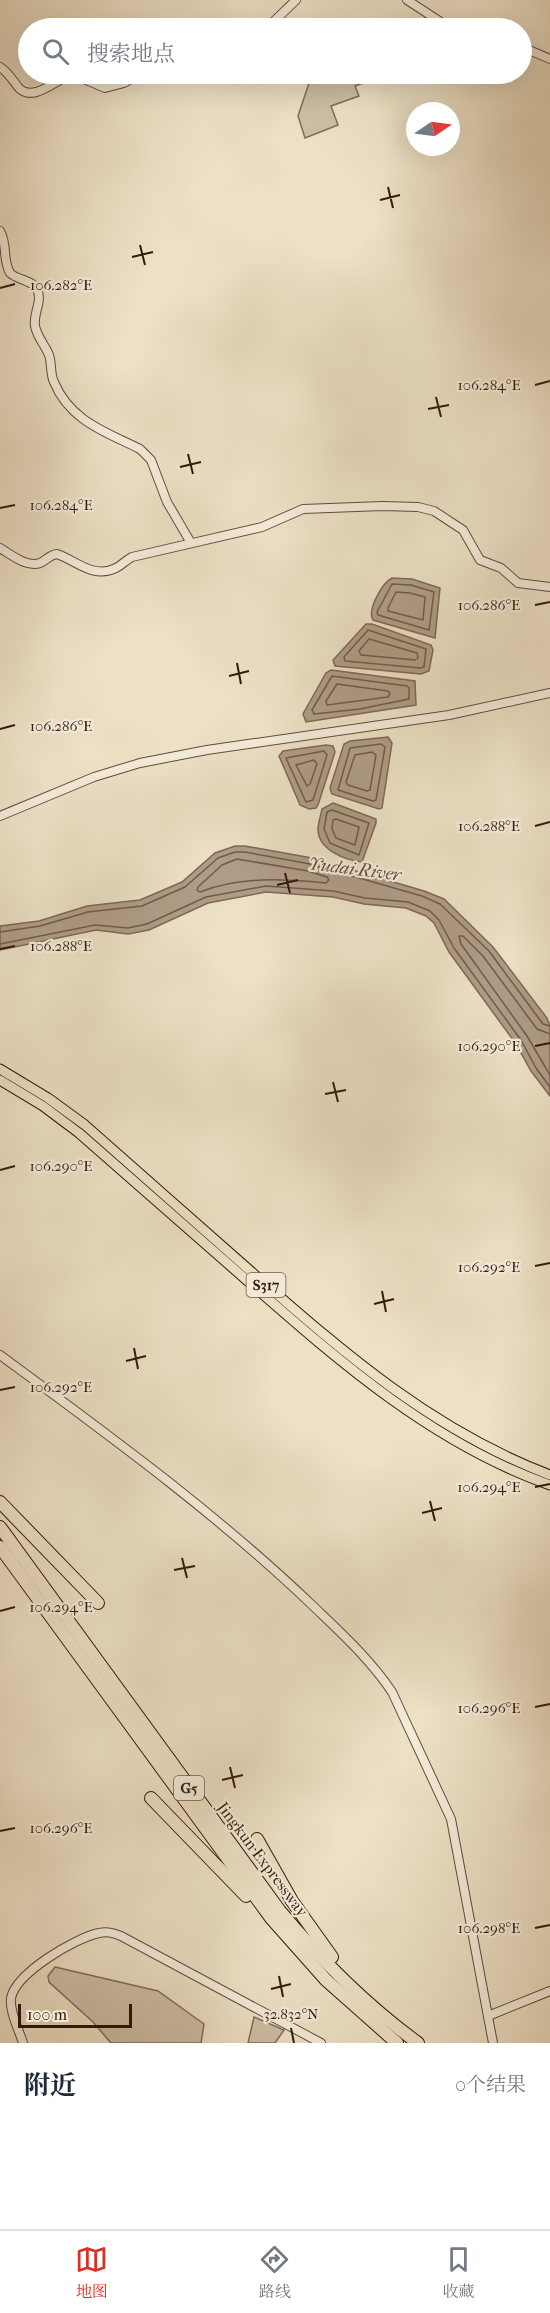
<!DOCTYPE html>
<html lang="zh">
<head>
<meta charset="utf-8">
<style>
	body { margin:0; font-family:"IM FELL French Canon","Noto Serif SC",serif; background:#f2f2f3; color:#1f2937 }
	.compass { position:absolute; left:406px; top:102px; width:54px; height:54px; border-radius:50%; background:#fff; box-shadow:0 6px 24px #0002; rotate:77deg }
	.scale { position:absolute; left:18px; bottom:15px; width:114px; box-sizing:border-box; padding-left:6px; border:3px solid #35190d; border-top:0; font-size:16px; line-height:21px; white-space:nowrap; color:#35190d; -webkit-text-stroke:4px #f3ebd9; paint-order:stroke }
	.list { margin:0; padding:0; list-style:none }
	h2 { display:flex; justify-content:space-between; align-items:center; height:78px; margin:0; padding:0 24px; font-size:26px }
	h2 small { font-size:20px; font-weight:400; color:#747a83 }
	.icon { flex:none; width:33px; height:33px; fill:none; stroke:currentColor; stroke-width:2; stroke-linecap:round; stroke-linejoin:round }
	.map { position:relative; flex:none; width:550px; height:2043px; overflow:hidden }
	.search { position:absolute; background:#fff; box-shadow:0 6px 24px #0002; left:18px; right:18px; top:18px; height:66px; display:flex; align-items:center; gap:15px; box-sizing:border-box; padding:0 21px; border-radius:33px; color:#747a83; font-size:22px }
	.sheet { height:186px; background:#fff }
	nav { display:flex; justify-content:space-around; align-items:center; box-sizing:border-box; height:84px; border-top:2px solid #e0e1e3; background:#fff; font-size:16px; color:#747a83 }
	nav a { display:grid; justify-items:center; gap:3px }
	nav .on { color:#d93025 }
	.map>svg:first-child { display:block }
</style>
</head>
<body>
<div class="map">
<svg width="550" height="2043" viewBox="0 0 550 2043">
	<rect width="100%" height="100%" fill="#ece0c5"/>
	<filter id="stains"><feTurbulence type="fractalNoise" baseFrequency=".00333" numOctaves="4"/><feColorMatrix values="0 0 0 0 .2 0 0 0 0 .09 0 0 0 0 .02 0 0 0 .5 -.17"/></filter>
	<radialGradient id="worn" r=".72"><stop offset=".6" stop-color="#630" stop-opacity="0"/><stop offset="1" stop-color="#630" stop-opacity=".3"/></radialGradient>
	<g fill="#cdbea6" stroke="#816c5a" stroke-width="1.5">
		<path d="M312 74H375L377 78 355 86 359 96 331 106 338 125 305 138 298 116Z"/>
		<path d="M55 1967 158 1991 204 2024 201 2043H111L93 2022 49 1982 48 1976Z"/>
		<path d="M254 2017 284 2030 275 2043H248Z"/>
	</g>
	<g fill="#ae9c86" stroke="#7e6856" stroke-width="1.5">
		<path d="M392 578 412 579 440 588 435 638 373 620C367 610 382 583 392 578Z"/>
		<path d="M366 624H372L431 645 433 650 429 671 421 674 335 666 333 660 335 658Z"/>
		<path d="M331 670 415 681 416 705 306 722 303 714 326 673Z"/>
		<path d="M388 737 392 743 382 808 379 809 332 794 330 788 344 744 350 741Z"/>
		<path d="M326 745 333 746 335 752 318 805 316 808 309 809 300 805 279 756 283 751Z"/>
		<path d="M333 803 376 819V823L362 862C345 860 318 850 318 829 318 823 321 815 322 809Z"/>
		<path d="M235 846H245L312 858 424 891 444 899 493 947 547 1018 550 1026V1096L531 1071 516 1044 449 952 434 923 426 916 406 908 364 904 333 897 266 892 208 903 149 930 128 934 96 930 0 950V926L39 921 87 906 140 900 182 882 215 853Z"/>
	</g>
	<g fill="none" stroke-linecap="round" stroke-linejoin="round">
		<g stroke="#725a4a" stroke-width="1.5">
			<path d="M392 584 411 585 434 592 429 630 378 615 377 612Z"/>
			<path d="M396 592 410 593 425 597 423 620 388 611V608Z"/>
			<path d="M368 630 426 649 424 667 421 668 345 661 344 657Z"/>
			<path d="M369 639 417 653 418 658 415 660 361 655 359 651Z"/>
			<path d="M332 676 407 686 409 688V699L360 709 314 714 312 710Z"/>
			<path d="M337 684 388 691 390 694 388 697 327 705 326 701Z"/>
			<path d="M381 744 385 747 376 800 373 801 338 790 350 748Z"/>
			<path d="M324 751 327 755 313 800 306 802 286 758Z"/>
			<path d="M372 752 376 755 370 790 367 791 348 785 346 782 355 755Z"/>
			<path d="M314 760 317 764 310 784 307 786 296 765Z"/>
			<path d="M332 810 369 823 359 855 330 843 324 829 327 812Z"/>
			<path d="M336 819 359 827 355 845 336 838 332 829 333 820Z"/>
			<path d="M237 859 308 871 327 877 329 880 326 883C284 879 241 876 200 892L197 890 198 887 222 865Z"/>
			<path d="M0 932 40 926 88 912 142 906 185 887 218 858 235 852H245L310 864 422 896 440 904 489 951 543 1024 550 1026"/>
			<path d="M0 944 95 925 128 928 147 924 206 897 266 886 333 891 365 898 408 902 430 911 439 920 454 948 521 1040 536 1068 550 1087"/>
			<path d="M550 1034 537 1029 483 956 463 936H459L461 944 527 1036 550 1075"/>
		</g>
		<defs>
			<g id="minor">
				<path d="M407 0 450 28"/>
				<path d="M267 28 296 0"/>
				<path d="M522 47 550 59"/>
				<path d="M0 67C8 72 13 81 19 88 33 103 57 79 72 74L105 88 124 83 140 74"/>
				<path d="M173 74 188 76 202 74"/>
				<path d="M0 231C8 245 2 259 10 273 17 280 32 280 37 289 43 301 33 313 35 326 37 337 45 345 49 355 52 364 50 374 54 382 70 421 106 432 140 449L151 460 167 502 191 543"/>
				<path d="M0 548C10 554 27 568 40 563 47 560 49 555 57 554 77 561 93 579 116 568 122 565 126 560 132 557L262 527 303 509 383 506 418 507 434 511 463 530 480 560 501 568 518 583 550 587"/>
				<path d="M0 816 94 777 140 763 207 750 449 715 550 693"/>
				<path d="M0 1355C107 1434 216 1513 312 1605 340 1632 370 1659 392 1692L451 1819 493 2043"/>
				<path d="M488 2016 550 1991"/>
				<path d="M23 2043C19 2030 9 2011 11 1998 16 1973 75 1938 99 1933 107 1931 113 1933 121 1936L321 2043"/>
			</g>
			<g id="major">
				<path d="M0 1069 48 1098 85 1125C142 1175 198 1225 255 1275 346 1355 434 1431 550 1475"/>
				<path d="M0 1080 43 1106 79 1133C136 1183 193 1233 250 1283 341 1363 434 1444 550 1485"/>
			</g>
			<g id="highway">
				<path d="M0 1502 98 1603"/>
				<path d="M0 1527 280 1911C321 1960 366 2005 418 2043"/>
				<path d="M0 1547 271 1918 326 1980 397 2043"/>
				<path d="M151 1798 246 1896"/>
				<path d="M257 1839 292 1901 332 1957"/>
			</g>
		</defs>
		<use href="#minor" stroke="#634b3b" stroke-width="10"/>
		<use href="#major" stroke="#35190d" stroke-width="11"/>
		<use href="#highway" stroke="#35190d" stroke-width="14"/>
		<use href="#minor" stroke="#f3ebd9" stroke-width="8"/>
		<use href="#major" stroke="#ece0c5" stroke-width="9"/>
		<use href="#highway" stroke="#ece0c5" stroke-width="12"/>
	</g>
	<path fill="none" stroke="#35190d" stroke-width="2" d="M388 187 393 208M380 200 400 195M140 245 145 265M132 257 153 252M0 288 15 284M535 385 550 381M436 397 441 417M428 409 449 405M188 454 193 474M180 467 201 462M0 508 15 505M535 605 550 602M237 663 241 684M229 676 249 671M0 729 15 725M535 826 550 822M285 873 290 893M277 885 298 880M0 949 15 946M535 1046 550 1043M333 1082 338 1102M325 1094 346 1090M0 1170 15 1166M535 1266 550 1263M382 1291 386 1312M374 1304 394 1299M134 1348 138 1369M126 1361 146 1356M0 1390 15 1387M535 1487 550 1484M430 1501 435 1521M422 1513 442 1508M182 1558 187 1578M174 1570 195 1566M0 1611 15 1607M535 1707 550 1704M230 1767 235 1788M222 1780 243 1775M0 1831 15 1828M535 1928 550 1925M279 1976 283 1997M271 1989 291 1984M291 2028 294 2043"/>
	<g text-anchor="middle" stroke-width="4.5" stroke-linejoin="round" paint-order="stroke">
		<g fill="#f3ebd9" stroke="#6e584a" stroke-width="1.5">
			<rect x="246.5" y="1273" width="39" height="24" rx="4.5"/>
			<rect x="174" y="1776" width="30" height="24" rx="4.5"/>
		</g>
		<g font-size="15" font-weight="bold" fill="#35190d">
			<text x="266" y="1290">S317</text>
			<text x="189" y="1793">G5</text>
		</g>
		<g font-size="16" fill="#35190d" stroke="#f3ebd9">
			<text transform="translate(263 1859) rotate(53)" y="6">Jingkun Expressway</text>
		</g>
		<g font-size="18" font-style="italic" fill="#654d3d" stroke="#f3ebd9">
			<text transform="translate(355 869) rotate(7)" y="6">Yudai River</text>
		</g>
	</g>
	<g font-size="15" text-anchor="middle" fill="#35190d" stroke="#f3ebd9" stroke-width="4.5" stroke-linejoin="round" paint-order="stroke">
		<text x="61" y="290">106.282°E</text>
		<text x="489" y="390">106.284°E</text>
		<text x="61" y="510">106.284°E</text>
		<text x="489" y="610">106.286°E</text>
		<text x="61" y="731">106.286°E</text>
		<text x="489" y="831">106.288°E</text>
		<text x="61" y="951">106.288°E</text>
		<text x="489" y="1051">106.290°E</text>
		<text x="61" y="1171">106.290°E</text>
		<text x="489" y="1272">106.292°E</text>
		<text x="61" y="1392">106.292°E</text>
		<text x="489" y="1492">106.294°E</text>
		<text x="61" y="1612">106.294°E</text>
		<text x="489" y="1713">106.296°E</text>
		<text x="61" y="1833">106.296°E</text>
		<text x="489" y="1933">106.298°E</text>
		<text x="291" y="2019">32.832°N</text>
	</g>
	<rect width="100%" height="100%" filter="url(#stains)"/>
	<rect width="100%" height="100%" fill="url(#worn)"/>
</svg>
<svg class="compass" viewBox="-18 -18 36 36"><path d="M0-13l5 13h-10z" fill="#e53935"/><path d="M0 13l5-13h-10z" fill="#747a83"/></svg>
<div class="scale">100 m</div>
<div class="search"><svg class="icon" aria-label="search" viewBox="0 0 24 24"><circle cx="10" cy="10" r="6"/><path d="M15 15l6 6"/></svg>搜索地点</div>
</div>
<section class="sheet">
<h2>附近<small>0个结果</small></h2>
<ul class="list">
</ul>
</section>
<nav>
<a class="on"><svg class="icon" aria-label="map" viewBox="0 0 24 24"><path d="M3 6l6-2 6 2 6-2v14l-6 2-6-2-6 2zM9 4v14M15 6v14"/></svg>地图</a>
<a><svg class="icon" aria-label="directions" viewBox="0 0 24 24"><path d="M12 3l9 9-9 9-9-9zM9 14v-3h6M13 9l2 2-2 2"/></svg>路线</a>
<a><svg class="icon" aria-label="saved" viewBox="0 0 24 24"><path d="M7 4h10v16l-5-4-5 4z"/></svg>收藏</a>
</nav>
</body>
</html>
